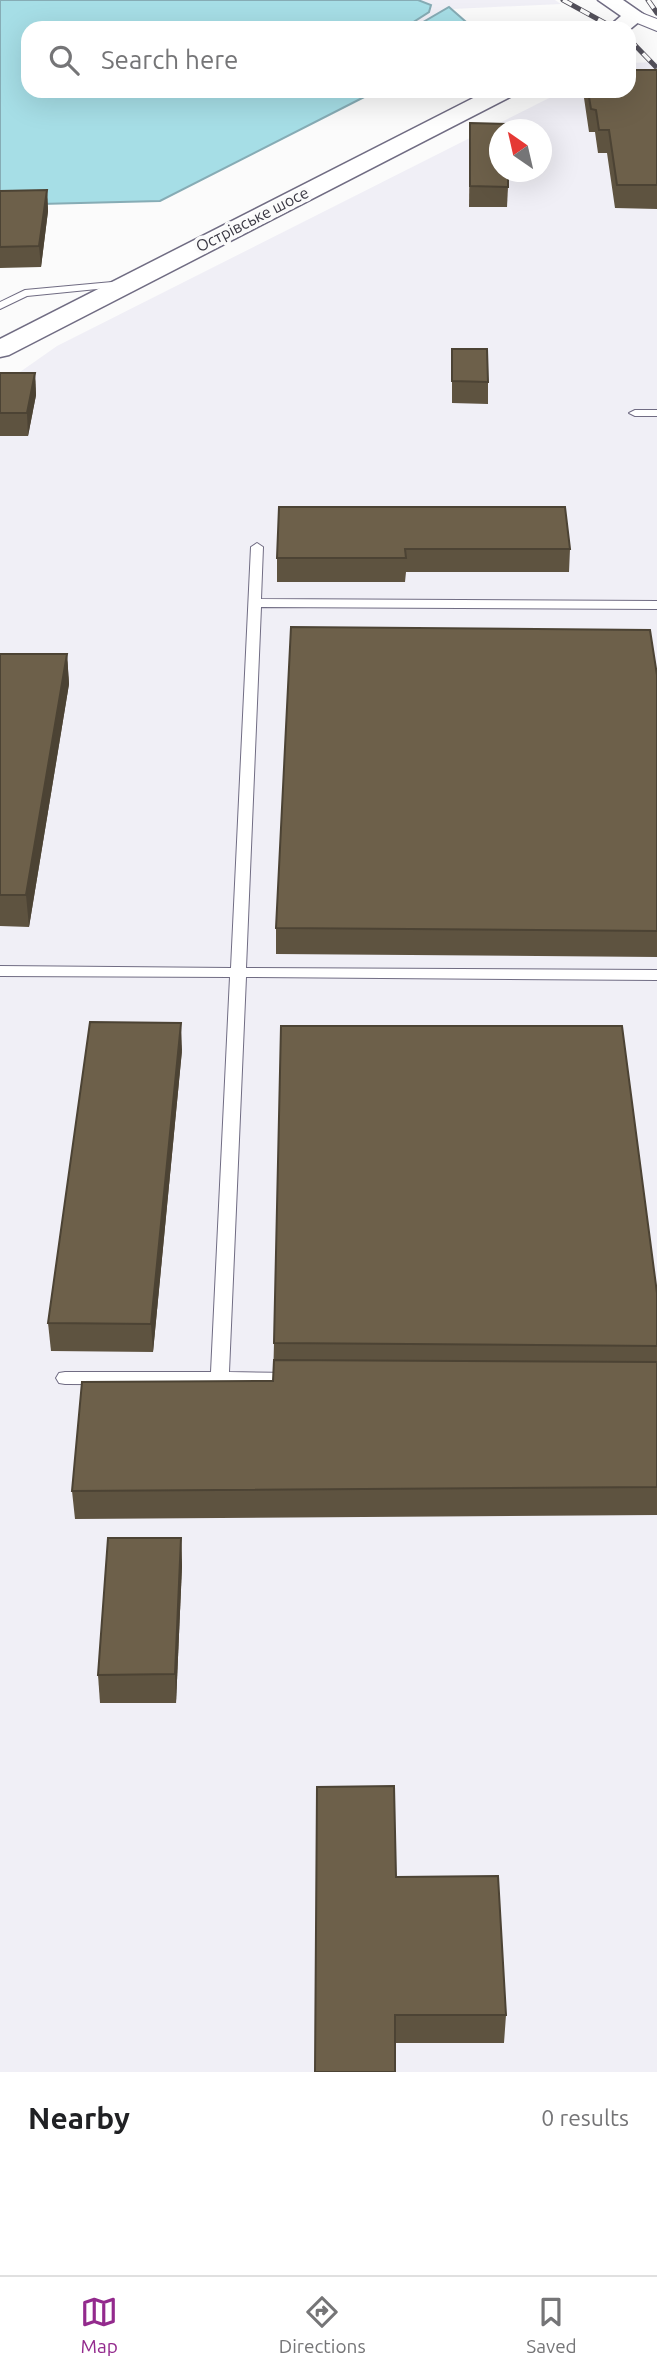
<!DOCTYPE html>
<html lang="en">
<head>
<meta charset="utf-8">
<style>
	body { margin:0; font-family:Ubuntu,sans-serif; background:#f2f2f2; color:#202124 }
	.compass { position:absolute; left:489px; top:119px; width:63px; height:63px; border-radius:50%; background:#fff; box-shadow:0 7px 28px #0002; rotate:326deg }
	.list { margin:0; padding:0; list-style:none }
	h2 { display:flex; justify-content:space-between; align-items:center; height:91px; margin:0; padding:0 28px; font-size:30px }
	h2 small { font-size:23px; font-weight:400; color:#757577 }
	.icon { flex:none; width:38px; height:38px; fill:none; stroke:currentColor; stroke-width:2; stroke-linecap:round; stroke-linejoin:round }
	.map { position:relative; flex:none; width:657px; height:2072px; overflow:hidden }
	.search { position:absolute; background:#fff; box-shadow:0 7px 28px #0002; left:21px; right:21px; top:21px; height:77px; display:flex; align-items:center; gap:18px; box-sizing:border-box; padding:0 24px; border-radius:21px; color:#757577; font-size:26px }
	.sheet { height:203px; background:#fff }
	nav { display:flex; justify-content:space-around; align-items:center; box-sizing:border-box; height:98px; border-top:2px solid #e0e0e0; background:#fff; font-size:19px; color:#757577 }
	nav a { display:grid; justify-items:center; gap:4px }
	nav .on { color:#932a8d }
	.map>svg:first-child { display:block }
</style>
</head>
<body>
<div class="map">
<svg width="657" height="2072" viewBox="0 0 657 2072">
	<rect width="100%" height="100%" fill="#fbfbfb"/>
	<g fill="#f0eff6" fill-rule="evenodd">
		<path d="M418 0H555L561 4 453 9 449 7 413 28H404L429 12 430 5Z"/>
		<path d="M657 62V2072H0V386L57 346 563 91H629V63ZM500 130H542V172H500Z"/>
	</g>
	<g fill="#a6dee6" stroke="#86acb5" stroke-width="2">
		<path d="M0 0H418L431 5 429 12 404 28H28V91H376L160 201 0 205Z"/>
		<path d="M449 7 473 28H413Z"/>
	</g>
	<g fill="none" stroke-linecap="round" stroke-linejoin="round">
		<defs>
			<g id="lane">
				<path d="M123 281 128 284 127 286 27 296 0 309V302L25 290Z"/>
				<path d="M657 410V416H635L629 413 635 410Z"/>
				<path d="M257 543 263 547 261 599 657 601V609L261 607 246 968 657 970V980L246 977 229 1372 294 1373 300 1374 303 1379 300 1384 294 1385 65 1384 59 1383 56 1378 59 1373 65 1372H211L230 977 0 976V966L231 968 251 547Z"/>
			</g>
			<path id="street" d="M636 11 657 19V31L630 20 627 16 630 12Z"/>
			<g id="secondary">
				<path d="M598 0H623L646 16 629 30 607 28 621 16Z"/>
				<path d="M487 91H515L512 96 9 355 0 357V339Z"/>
			</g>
		</defs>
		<use href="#lane" stroke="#706c83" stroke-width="2"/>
		<use href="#street" stroke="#706c83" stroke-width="2"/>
		<use href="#secondary" stroke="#706c83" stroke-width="3"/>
		<use href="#lane" fill="#fff" fill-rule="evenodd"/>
		<use href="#street" fill="#fff" fill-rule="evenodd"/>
		<use href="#secondary" fill="#fff" fill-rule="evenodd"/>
		<defs>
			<g id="rail">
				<path d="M563 0 614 28"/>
				<path d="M648 0 657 13"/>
				<path d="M629 39 657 68"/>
			</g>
		</defs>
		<use href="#rail" stroke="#52505a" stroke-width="5"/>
		<use href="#rail" stroke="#fbfbfb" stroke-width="3.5" stroke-dasharray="10" stroke-linecap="butt"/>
	</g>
	<g fill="#5e5340">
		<path d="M657 70V209L615 208 607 153H598L595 132H589L584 98 585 91H629Z"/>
		<path d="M470 123 508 187 507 207H469Z"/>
		<path d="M47 190 48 211 41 267 0 268V191Z"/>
		<path d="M452 349 488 382V404L452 403Z"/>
		<path d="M0 373H35L36 395 28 436H0Z"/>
		<path d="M279 507 570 549 569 572H406L405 582H277V558Z"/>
		<path d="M0 654H67L69 684 29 927 0 926Z"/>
		<path d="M657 675V957L276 954V928Z"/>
		<path d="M182 1050 153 1352 51 1351 48 1323Z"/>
		<path d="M657 1293V1515L75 1519 72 1491 273 1381 274 1343Z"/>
		<path d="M181 1538 182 1566 176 1703H100L98 1675Z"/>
		<path d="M396 1877 506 2015 504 2043H395L315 2072Z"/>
	</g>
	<g fill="#4c4334">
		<path d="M47 190 48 211 41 267 39 246Z"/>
		<path d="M35 373 36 395 28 436 27 413Z"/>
		<path d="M67 654 69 684 29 927 26 895Z"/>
		<path d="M181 1023 182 1050 153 1352 151 1324Z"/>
		<path d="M181 1538 182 1566 176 1703 175 1674Z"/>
	</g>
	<g fill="#6d604a" stroke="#4c4334" stroke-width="2">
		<path d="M629 70H657V185H617L609 130H599L596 110 591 109 588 91H629Z"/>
		<path d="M470 123 507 124V130H500V172H508V187L470 186Z"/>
		<path d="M47 190 39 246 0 247V191Z"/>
		<path d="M452 349H487L488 382 452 381Z"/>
		<path d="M0 373H35L27 413H0Z"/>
		<path d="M279 507H565L570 549H405L406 558H277Z"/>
		<path d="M291 627 650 630 657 675V931L276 928Z"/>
		<path d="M0 654H67L26 895H0Z"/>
		<path d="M90 1022 181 1023 151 1324 48 1323Z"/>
		<path d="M281 1026H622L657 1293V1346L274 1343Z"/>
		<path d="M274 1360 657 1362V1487L72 1491 82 1382 273 1381Z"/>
		<path d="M108 1538H181L175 1674 98 1675Z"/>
		<path d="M394 1786 396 1877 498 1876 506 2015H395V2072H315L317 1787Z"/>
	</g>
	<g text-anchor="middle" stroke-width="7" stroke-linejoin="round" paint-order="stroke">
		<g font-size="16" fill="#3a3843" stroke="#fbfbfb">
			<text transform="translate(252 219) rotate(-27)" y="6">Острівське шосе</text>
		</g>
	</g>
</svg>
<svg class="compass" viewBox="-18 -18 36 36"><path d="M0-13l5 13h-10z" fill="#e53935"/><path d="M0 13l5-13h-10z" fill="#757577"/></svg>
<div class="search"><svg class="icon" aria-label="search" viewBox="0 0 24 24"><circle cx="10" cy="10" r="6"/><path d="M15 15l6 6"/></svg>Search here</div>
</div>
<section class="sheet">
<h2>Nearby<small>0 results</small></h2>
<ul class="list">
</ul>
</section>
<nav>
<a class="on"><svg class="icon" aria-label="map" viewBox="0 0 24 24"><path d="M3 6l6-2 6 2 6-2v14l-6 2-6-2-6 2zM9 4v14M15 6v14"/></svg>Map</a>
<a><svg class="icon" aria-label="directions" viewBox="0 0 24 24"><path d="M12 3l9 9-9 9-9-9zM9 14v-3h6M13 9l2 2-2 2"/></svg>Directions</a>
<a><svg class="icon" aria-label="saved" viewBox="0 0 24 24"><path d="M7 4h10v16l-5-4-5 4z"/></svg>Saved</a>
</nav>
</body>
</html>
